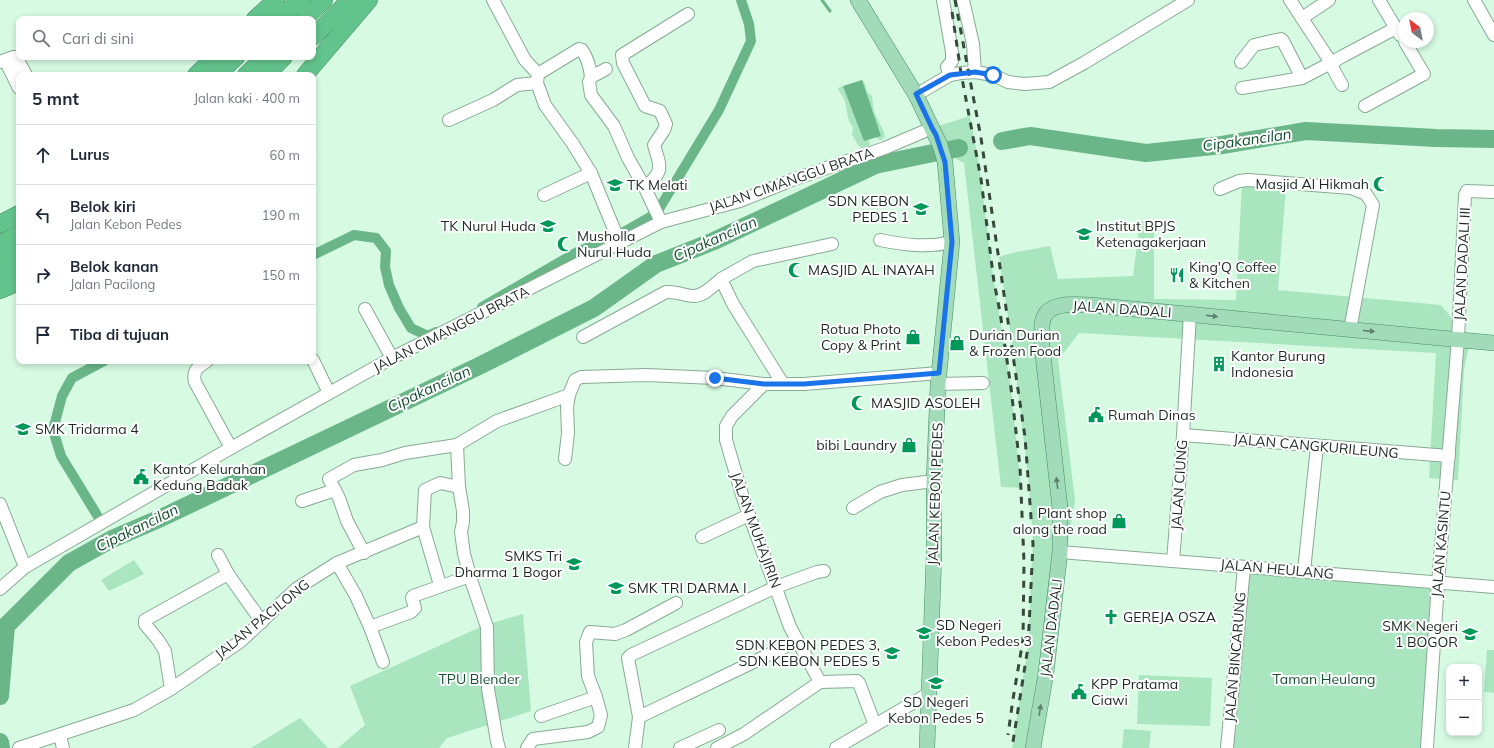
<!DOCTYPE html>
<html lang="id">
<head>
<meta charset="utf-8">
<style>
	body { margin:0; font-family:Mulish,sans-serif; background:#f6f6f7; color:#1f2937 }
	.controls { position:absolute; right:12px; bottom:12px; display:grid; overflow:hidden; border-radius:8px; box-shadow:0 2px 6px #0003 }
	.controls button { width:36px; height:36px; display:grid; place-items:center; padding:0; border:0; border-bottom:1px solid #e0e1e3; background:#fff; color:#1f2937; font:20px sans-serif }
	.compass { position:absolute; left:1398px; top:12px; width:36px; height:36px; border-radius:50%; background:#fff; box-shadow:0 2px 6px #0003; rotate:328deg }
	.stop { position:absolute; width:12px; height:12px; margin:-9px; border:3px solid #1a73e8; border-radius:50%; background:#fff }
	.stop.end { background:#1a73e8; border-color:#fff; box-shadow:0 1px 4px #0008 }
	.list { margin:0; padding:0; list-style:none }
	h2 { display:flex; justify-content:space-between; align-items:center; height:52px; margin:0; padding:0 16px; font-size:17px }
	h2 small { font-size:13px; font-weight:400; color:#747a83 }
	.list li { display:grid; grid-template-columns:26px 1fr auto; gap:12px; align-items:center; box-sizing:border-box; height:60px; padding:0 16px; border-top:1px solid #e0e1e3 }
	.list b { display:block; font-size:15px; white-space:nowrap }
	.list p { margin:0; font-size:13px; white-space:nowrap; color:#747a83 }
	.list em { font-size:13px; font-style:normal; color:#747a83 }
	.icon { flex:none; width:22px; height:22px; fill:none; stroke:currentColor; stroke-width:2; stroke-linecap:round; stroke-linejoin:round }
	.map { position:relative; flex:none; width:1494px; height:748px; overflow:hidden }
	.search { position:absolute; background:#fff; box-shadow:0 2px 6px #0003; left:16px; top:16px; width:300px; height:44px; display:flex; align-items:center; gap:10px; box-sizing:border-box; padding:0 14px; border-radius:8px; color:#747a83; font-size:15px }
	.panel { position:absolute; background:#fff; box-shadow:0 2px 6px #0003; left:16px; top:72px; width:300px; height:292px; border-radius:8px }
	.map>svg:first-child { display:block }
</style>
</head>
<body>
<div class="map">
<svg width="1494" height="748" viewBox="0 0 1494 748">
	<rect width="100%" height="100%" fill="#d6fae2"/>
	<g fill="#a9e5bf">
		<path d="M862 80 865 84 867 92 872 96 874 112 884 132 885 137 881 140 878 139 875 135 858 85 860 81Z"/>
		<path d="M843 86 847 89 870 144 868 147 860 148 852 135 853 127C846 119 848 109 844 99 843 95 839 93 838 88Z"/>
		<path d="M970 116 979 165 994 282 1011 388 1021 488 1001 487 964 163 942 151 932 128Z"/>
		<path d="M1242 183 1286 187 1278 290 1441 305 1470 341 1464 370 1458 480 1429 478 1436 353 1079 333 1058 360 1075 500 1033 748H1012L1028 647 1033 539 1028 475 1013 351 999 257 1012 253 1050 246 1058 279 1133 276 1140 221 1154 224V299L1236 300Z"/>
		<path d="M134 560 144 574 109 591 101 580Z"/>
		<path d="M1244 567 1444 582 1429 748H1226Z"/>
		<path d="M523 614 531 711 447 738 439 748H338L365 725 350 686 485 625Z"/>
		<path d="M1487 650H1494V693L1484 692Z"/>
		<path d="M1139 675 1212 678 1210 726 1137 724Z"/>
		<path d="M300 718 328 748H251Z"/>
		<path d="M1124 729 1151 731 1149 748H1122Z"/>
	</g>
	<path fill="#6ab688" d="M862 80 881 136 864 141 843 86Z"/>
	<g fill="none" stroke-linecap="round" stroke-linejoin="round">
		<g stroke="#6ab688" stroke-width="3">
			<path d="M822 0 830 11"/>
			<path d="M875 165 876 156"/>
		</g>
		<g stroke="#6ab688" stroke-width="10">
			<path d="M659 209 719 110 751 41 749 24 741 0"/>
			<path d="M622 233 650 217"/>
			<path d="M313 255 354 235 376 238 386 251 385 267 389 285 399 308 411 328 428 336 436 332"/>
			<path d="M482 307 579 251 613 237"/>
			<path d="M97 515 61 456 53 430 62 396 72 378 104 361"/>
		</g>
		<g stroke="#6ab688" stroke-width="18">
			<path d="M1002 141 1030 136 1146 153 1222 145 1306 131 1436 138 1494 139"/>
			<path d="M949 150 959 148"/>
			<path d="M0 696 6 626 69 563 112 539 161 518 479 366 594 308 656 264 714 241 875 165 933 153"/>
			<path d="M0 742 1 748"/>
		</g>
		<defs>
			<g id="minor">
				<path d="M493 0 525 60 538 74 537 83 545 105 573 144 591 173 616 234 622 241"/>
				<path d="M943 0 952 52V61L947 67 950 75"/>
				<path d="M963 0 973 44 975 72"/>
				<path d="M1290 0 1328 58 1329 64 1331 65 1342 85"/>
				<path d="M1379 0 1400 35"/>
				<path d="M1474 0 1494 35"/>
				<path d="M1302 18 1329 0"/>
				<path d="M5 60 19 88"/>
				<path d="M0 62 13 57H16L26 75"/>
				<path d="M1241 62 1254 45 1281 39 1283 41 1302 78"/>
				<path d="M1331 65 1336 60 1343 56 1396 28"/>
				<path d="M538 74 579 49 582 50C588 59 590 66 591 77L606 69"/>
				<path d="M591 77 589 82 591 95 614 126 628 158 645 188"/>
				<path d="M1242 88 1302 78 1329 64"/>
				<path d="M916 95 950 75 961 73 975 72 993 75 1008 82 1025 84 1049 82 1084 63 1188 0"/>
				<path d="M1365 106 1424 74 1405 42"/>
				<path d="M449 120 493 100 517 85 537 83"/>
				<path d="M1220 189 1239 181 1248 180 1351 188 1366 194 1373 205 1350 330"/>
				<path d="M544 195 591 173"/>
				<path d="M661 222 645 188C664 170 661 169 654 145L664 130 666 124 660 111 645 106 623 63 622 55 688 14"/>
				<path d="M880 240C905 245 927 248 952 242"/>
				<path d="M365 309 392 358"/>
				<path d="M583 337 666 292C676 291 685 296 694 296 704 296 714 285 721 279"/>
				<path d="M313 360 329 393"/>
				<path d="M207 361C198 367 192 371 195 382L231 448"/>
				<path d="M764 384 732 416 726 426V440L743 498 790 627 820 682"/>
				<path d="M783 384 733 304 721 279 753 261 832 244"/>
				<path d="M938 384 983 383"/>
				<path d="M1183 435 1449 456"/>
				<path d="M565 459 568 433 567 407 569 395"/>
				<path d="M459 487 463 511V522L461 532 464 554 472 583 487 627 488 689 497 741 499 748"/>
				<path d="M302 501 335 490"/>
				<path d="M0 504 25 567"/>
				<path d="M853 508 880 492 902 485 934 481"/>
				<path d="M423 527 440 585"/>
				<path d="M702 537 749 515"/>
				<path d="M1060 552 1494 587"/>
				<path d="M364 553 347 521 339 498 329 479 354 465 382 460 405 453 457 445"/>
				<path d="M218 555 228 574 262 622"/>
				<path d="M1173 561 1183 435 1190 314"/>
				<path d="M337 563 356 596 370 627 383 662"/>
				<path d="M1304 571 1317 446"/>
				<path d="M0 589 25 567 231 448 392 358 661 222 740 201 792 180 885 148 932 128"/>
				<path d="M370 627 411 612 415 608 412 598 413 596 470 576"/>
				<path d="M171 689 165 651 158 640 145 624V620L228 574"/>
				<path d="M541 716 596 697"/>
				<path d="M639 717 797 641"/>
				<path d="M60 736 63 748"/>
				<path d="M19 748 134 710 171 689 241 641 296 589 337 563 423 527 425 490 440 483 459 487 457 445 497 421 569 395 575 380 581 377 646 375 715 378 764 384H804L939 373"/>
				<path d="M527 748 533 739 588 732 598 727 601 715 596 697 588 676 586 642 590 632 615 634 626 630 676 603"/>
				<path d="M635 748 639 717 628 658 631 655 776 587 817 572 824 571"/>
				<path d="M680 748 719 730"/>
				<path d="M717 748 744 734 820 682 857 681 859 683 875 725"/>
				<path d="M836 748 928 694"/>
				<path d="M1227 748 1244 567"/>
				<path d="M1427 748 1438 583 1458 339 1465 195 1467 191 1494 192"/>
			</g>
			<g id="major">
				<path d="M858 0 916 95 940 145 945 162 952 242 938 384 934 481V555L927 748"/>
				<path d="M1033 748 1046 673 1060 552V508L1042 346C1042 337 1040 323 1045 315 1054 300 1085 305 1101 306L1494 343"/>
			</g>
			<g id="highway">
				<path d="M255 19 276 0"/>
				<path d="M278 19 301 0"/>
				<path d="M304 19 324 0"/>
				<path d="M313 37 350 0"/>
				<path d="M196 75 215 57"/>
				<path d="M217 75 236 57"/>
				<path d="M246 75 265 57"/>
				<path d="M266 75 284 57"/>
				<path d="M305 75 369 0"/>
				<path d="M0 224 19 214"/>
				<path d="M0 244 19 233"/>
				<path d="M0 260 19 252"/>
				<path d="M0 276 19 267"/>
				<path d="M0 290 19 282"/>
			</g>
		</defs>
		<use href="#minor" stroke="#88aa94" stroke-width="14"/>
		<use href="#major" stroke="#4a8d67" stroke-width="16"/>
		<use href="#highway" stroke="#4a8d67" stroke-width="18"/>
		<use href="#minor" stroke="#fff" stroke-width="12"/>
		<use href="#major" stroke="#a1dbba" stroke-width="15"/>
		<use href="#highway" stroke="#63c38c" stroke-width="17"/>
		<g stroke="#37493d" stroke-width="3" stroke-dasharray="7 7" stroke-linecap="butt">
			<path d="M955 0 981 138 1025 437 1033 544 1028 647 1012 748"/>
			<path d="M952 12 961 73 981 179 994 282 1000 312 1011 388 1020 467 1024 562 1023 640 1013 699 1008 735"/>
		</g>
	</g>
	<defs><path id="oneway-solid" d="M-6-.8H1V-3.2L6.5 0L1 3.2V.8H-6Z"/></defs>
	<g fill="#5e826e">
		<use href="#oneway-solid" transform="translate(1212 316) rotate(7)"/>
		<use href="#oneway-solid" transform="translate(1369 331) rotate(5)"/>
		<use href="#oneway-solid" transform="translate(1057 483) rotate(-97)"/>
		<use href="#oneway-solid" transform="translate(1040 710) rotate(-81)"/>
	</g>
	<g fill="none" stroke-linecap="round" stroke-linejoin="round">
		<path stroke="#1a73e8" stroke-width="5" d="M715 378 764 384H804L939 373 952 242 945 162 936 135 932 128 916 94 950 75 975 72 993 75"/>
	</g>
	<defs>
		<symbol id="mosque-bare" viewBox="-9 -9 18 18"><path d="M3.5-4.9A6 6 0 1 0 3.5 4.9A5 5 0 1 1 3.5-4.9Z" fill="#00985a" stroke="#fff" stroke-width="2.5" paint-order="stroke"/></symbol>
		<symbol id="school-bare" viewBox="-9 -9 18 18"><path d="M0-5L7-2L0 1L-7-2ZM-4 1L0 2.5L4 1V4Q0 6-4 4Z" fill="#00985a" stroke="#fff" stroke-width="2.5" paint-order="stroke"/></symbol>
		<symbol id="university-bare" viewBox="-9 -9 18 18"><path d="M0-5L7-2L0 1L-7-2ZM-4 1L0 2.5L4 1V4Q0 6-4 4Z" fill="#00985a" stroke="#fff" stroke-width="2.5" paint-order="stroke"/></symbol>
		<symbol id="restaurant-bare" viewBox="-9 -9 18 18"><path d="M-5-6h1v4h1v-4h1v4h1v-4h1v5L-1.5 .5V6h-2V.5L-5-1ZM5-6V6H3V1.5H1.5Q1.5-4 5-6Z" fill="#00985a" stroke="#fff" stroke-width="2.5" paint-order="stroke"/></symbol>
		<symbol id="shop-bare" viewBox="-9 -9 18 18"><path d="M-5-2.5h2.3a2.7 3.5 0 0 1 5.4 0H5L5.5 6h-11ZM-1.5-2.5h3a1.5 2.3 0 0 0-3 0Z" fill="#00985a" stroke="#fff" stroke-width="2.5" paint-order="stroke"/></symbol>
		<symbol id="building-bare" viewBox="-9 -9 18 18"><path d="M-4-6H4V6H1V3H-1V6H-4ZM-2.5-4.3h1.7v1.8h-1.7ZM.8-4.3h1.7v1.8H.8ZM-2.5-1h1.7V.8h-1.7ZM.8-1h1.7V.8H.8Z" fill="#00985a" stroke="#fff" stroke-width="2.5" paint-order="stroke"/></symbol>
		<symbol id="civic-bare" viewBox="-9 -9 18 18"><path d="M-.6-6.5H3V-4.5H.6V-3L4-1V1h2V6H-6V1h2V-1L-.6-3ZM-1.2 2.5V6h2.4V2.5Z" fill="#00985a" stroke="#fff" stroke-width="2.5" paint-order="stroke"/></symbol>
		<symbol id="church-bare" viewBox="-9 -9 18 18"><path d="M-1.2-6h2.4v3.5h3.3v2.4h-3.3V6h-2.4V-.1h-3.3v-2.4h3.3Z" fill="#00985a" stroke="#fff" stroke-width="2.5" paint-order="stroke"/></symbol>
	</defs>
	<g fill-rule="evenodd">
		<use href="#mosque-bare" x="1370" y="173" width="22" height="22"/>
		<use href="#school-bare" x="604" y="174" width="22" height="22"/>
		<use href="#school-bare" x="910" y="198" width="22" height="22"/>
		<use href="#school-bare" x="537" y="215" width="22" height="22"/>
		<use href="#university-bare" x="1073" y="223" width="22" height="22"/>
		<use href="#mosque-bare" x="554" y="233" width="22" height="22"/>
		<use href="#mosque-bare" x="785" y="259" width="22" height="22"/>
		<use href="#restaurant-bare" x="1166" y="264" width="22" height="22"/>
		<use href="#shop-bare" x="902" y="326" width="22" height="22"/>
		<use href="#shop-bare" x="946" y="332" width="22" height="22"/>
		<use href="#building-bare" x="1208" y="353" width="22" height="22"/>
		<use href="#mosque-bare" x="848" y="392" width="22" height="22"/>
		<use href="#civic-bare" x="1085" y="404" width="22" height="22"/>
		<use href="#school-bare" x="12" y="418" width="22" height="22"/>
		<use href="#shop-bare" x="898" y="434" width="22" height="22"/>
		<use href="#civic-bare" x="130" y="466" width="22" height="22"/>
		<use href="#shop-bare" x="1108" y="510" width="22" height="22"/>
		<use href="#school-bare" x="563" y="553" width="22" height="22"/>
		<use href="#school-bare" x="605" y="577" width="22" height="22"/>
		<use href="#church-bare" x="1100" y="606" width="22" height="22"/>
		<use href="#school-bare" x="913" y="622" width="22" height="22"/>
		<use href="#school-bare" x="1459" y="623" width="22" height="22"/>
		<use href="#school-bare" x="881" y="642" width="22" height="22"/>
		<use href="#school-bare" x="925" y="672" width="22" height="22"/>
		<use href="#civic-bare" x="1068" y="681" width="22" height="22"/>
	</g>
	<g text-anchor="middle" stroke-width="4" stroke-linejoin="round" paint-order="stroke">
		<g font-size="14" fill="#1c2a21" stroke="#fff">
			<text transform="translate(791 180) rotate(-19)" y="5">JALAN CIMANGGU BRATA</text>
			<text transform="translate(1462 264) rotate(-87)" y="5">JALAN DADALI III</text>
			<text transform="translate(1122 309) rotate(4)" y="5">JALAN DADALI</text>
			<text transform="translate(451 329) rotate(-27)" y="5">JALAN CIMANGGU BRATA</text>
			<text transform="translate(1316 446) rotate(5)" y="5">JALAN CANGKURILEUNG</text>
			<text transform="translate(1179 485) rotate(-86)" y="5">JALAN CIUNG</text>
			<text transform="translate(935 494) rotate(-88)" y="5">JALAN KEBON PEDES</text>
			<text transform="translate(756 530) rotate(70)" y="5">JALAN MUHAJIRIN</text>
			<text transform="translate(1441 544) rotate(-85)" y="5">JALAN KASINTU</text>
			<text transform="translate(1277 569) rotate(5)" y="5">JALAN HEULANG</text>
			<text transform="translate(262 619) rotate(-39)" y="5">JALAN PACILONG</text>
			<text transform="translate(1051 628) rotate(-83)" y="5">JALAN DADALI</text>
			<text transform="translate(1235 657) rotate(-85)" y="5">JALAN BINCARUNG</text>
		</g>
		<g font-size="14" fill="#1c2a21" stroke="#fff" text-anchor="start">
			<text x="1369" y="189" text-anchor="end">Masjid Al Hikmah</text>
			<text x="627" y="190">TK Melati</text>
			<text x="909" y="206" text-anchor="end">SDN KEBON<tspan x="909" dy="16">PEDES 1</tspan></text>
			<text x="536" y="231" text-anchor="end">TK Nurul Huda</text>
			<text x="1096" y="231">Institut BPJS<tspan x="1096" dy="16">Ketenagakerjaan</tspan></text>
			<text x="577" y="241">Musholla<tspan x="577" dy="16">Nurul Huda</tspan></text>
			<text x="1189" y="272">King'Q Coffee<tspan x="1189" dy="16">&amp; Kitchen</tspan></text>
			<text x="808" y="275">MASJID AL INAYAH</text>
			<text x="901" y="334" text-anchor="end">Rotua Photo<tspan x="901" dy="16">Copy &amp; Print</tspan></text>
			<text x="969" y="340">Durian Durian<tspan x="969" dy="16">&amp; Frozen Food</tspan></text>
			<text x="1231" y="361">Kantor Burung<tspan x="1231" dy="16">Indonesia</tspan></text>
			<text x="871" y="408">MASJID ASOLEH</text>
			<text x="1108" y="420">Rumah Dinas</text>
			<text x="35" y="434">SMK Tridarma 4</text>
			<text x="897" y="450" text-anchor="end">bibi Laundry</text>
			<text x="153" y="474">Kantor Kelurahan<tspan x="153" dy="16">Kedung Badak</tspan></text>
			<text x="1107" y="518" text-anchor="end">Plant shop<tspan x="1107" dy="16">along the road</tspan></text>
			<text x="562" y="561" text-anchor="end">SMKS Tri<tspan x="562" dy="16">Dharma 1 Bogor</tspan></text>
			<text x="628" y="593">SMK TRI DARMA I</text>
			<text x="1123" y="622">GEREJA OSZA</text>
			<text x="936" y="630">SD Negeri<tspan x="936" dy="16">Kebon Pedes 3</tspan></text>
			<text x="1458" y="631" text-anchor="end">SMK Negeri<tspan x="1458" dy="16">1 BOGOR</tspan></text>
			<text x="880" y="650" text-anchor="end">SDN KEBON PEDES 3,<tspan x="880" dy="16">SDN KEBON PEDES 5</tspan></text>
			<text x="1091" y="689">KPP Pratama<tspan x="1091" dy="16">Ciawi</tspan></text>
			<text x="936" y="707" text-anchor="middle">SD Negeri<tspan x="936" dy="16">Kebon Pedes 5</tspan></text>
		</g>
		<g font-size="14" fill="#165032" stroke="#fff">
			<text x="479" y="684">TPU Blender</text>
			<text x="1324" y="684">Taman Heulang</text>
		</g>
		<g font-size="15" font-style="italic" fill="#154f31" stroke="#fff">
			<text transform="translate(1247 140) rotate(-8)" y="5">Cipakancilan</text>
			<text transform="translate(715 239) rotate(-24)" y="5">Cipakancilan</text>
			<text transform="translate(429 389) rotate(-25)" y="5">Cipakancilan</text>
			<text transform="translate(137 528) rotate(-26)" y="5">Cipakancilan</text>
		</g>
	</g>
</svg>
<div class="controls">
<button>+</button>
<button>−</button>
</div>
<svg class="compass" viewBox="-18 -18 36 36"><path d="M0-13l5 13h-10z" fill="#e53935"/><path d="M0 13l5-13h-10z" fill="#747a83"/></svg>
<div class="stop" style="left:993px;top:75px"></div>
<div class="stop end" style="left:715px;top:378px"></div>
<div class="search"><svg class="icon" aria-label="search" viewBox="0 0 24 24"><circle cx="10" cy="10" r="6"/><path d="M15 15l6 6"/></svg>Cari di sini</div>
<section class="panel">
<h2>5 mnt<small>Jalan kaki · 400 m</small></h2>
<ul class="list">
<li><svg class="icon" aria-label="ahead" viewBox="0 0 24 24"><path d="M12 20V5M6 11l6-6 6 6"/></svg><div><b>Lurus</b></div><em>60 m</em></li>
<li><svg class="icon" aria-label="left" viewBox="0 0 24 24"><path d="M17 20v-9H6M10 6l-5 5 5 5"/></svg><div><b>Belok kiri</b><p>Jalan Kebon Pedes</p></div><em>190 m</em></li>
<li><svg class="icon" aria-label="right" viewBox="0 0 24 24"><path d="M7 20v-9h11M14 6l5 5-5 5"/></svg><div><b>Belok kanan</b><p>Jalan Pacilong</p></div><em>150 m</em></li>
<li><svg class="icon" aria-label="arrive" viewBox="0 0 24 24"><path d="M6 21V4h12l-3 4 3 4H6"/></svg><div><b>Tiba di tujuan</b></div></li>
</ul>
</section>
</div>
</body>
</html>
